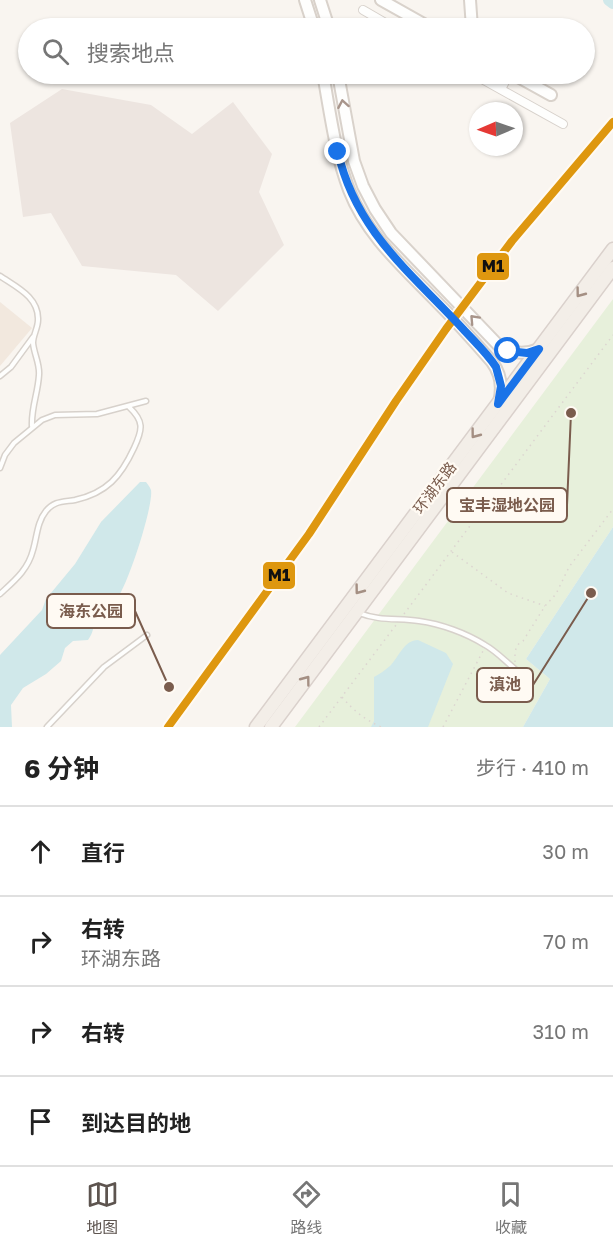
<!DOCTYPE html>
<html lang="zh">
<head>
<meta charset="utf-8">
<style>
	body { margin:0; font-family:"Golos Text","Noto Sans SC",sans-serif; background:#f6f6f6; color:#222 }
	.compass { position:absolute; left:469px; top:102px; width:54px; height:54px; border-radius:50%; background:#fff; box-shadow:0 2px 4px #0004; rotate:268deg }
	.stop { position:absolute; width:18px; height:18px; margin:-14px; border:4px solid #1a73e8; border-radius:50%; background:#fff }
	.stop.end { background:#1a73e8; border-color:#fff; box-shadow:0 2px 6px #0008 }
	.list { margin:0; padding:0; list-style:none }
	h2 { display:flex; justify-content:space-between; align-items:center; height:78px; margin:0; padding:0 24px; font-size:26px }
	h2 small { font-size:20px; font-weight:400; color:#767676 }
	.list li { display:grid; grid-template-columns:39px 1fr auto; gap:18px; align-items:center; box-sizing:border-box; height:90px; padding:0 24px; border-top:2px solid #e0e0e0 }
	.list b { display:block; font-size:22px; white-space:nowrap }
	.list p { margin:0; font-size:20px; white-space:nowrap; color:#767676 }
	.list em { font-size:20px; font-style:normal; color:#767676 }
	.icon { flex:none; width:33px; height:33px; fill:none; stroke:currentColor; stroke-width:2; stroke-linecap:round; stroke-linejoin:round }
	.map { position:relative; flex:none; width:613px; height:727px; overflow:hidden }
	.search { position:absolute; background:#fff; box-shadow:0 2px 4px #0004; left:18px; right:18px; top:18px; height:66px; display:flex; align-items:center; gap:15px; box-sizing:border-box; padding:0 21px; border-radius:33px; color:#767676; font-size:22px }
	.sheet { height:438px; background:#fff }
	nav { display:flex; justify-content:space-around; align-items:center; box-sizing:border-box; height:84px; border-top:2px solid #e0e0e0; background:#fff; font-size:16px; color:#767676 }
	nav a { display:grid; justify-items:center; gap:3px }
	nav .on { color:#5d544f }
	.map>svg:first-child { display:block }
</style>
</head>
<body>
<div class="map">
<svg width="613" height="727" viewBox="0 0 613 727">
	<rect width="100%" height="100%" fill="#f9f5f0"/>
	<path fill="#f2e8de" d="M0 302 32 328 0 366Z"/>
	<path fill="#ede5e0" d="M62 89 151 105 192 134 233 102 272 154 259 192 284 245 218 311 176 275 82 266 51 213 23 217 10 123Z"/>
	<path fill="#e7f0db" d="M613 299V527L526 659 550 679 523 727H295Z"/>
	<g fill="#d0e8ea">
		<path d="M140 482H146C148 485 150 487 151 490 154 505 126 592 115 601 110 606 104 606 97 606 90 621 98 626 88 640L73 641 65 648 61 661 46 674 23 688 11 705 12 727H0V655L42 610 46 599 75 564 101 522Z"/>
		<path d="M613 527V727H523L550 679 526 659Z"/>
		<path d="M418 640 446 653 453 664 428 727H371L374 721V677C380 674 385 670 390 666 399 657 404 640 418 640Z"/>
	</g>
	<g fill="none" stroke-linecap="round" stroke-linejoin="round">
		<path stroke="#d0e8ea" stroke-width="12" d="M609 0 613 3"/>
		<defs>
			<g id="lane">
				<path d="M0 276C16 287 39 297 38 320 38 328 33 335 33 343 34 354 40 364 39 375 38 393 31 408 32 426"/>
				<path d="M0 376 11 367 33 337"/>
				<path d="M0 468 5 455 14 443 42 420 55 415 97 414 146 401"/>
				<path d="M0 594C14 581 28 570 33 550 37 537 37 522 46 511 54 501 62 502 75 500 107 493 121 476 134 448 143 429 144 421 129 407"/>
				<path d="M359 613C379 621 398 618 419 621 441 624 466 633 485 645 496 651 505 661 515 669"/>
				<path d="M47 727 104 667 147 635"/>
			</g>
			<g id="street">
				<path d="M363 10 394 28"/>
				<path d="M473 74 563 124"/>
				<path d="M501 89 509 74"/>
			</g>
			<g id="secondary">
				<path d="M305 0 314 28"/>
				<path d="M320 0 329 28"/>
				<path d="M381 0 431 28"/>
				<path d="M470 0 472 28"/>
				<path d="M323 74C330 112 335 153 349 190 366 234 401 265 433 298 453 318 473 340 492 362 501 374 503 387 499 402"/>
				<path d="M338 74 354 161 363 186 375 209 391 233 500 347C513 354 525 355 539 349"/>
				<path d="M513 74 551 95"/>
			</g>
			<g id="primary">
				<path d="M256 727 613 249"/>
				<path d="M271 727 613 268"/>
			</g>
		</defs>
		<use href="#lane" stroke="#d7d1cb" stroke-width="7"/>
		<use href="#street" stroke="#d7d1cb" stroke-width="10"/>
		<use href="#secondary" stroke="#d9d2cb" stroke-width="14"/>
		<use href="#primary" stroke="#dad1cc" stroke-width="15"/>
		<g stroke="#dcd5d0" stroke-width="1.5" stroke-dasharray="1.5 4.5" stroke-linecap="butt">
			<path d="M452 552 508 593 545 606"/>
			<path d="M404 614 613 335"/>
			<path d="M515 662C515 654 514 645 523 641L545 606 556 594 569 567 613 509"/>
			<path d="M342 697C354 711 364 719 381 727"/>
			<path d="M319 727 396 625"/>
			<path d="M443 727 483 651"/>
		</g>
		<use href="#lane" stroke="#fefefd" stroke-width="4"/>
		<use href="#street" stroke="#fefefd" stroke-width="8"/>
		<use href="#secondary" stroke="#fefefd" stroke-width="10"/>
		<use href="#primary" stroke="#f3eee8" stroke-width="12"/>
		<defs>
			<path id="metro-1" d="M168 727 309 534 396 401 446 329 512 241 613 122"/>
		</defs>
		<use href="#metro-1" stroke="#fffaf3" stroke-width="12"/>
		<use href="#metro-1" stroke="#de970f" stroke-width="8"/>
	</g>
	<defs><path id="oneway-chevron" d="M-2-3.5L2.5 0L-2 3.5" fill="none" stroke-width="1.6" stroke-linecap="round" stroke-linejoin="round" transform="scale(1.5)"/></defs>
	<g stroke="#a8958b">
		<use href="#oneway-chevron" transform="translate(343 104) rotate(-100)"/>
		<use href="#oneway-chevron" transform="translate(474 319) rotate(-133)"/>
	</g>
	<g stroke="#a48f83">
		<use href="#oneway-chevron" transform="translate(580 293) rotate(127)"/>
		<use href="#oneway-chevron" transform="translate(475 434) rotate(127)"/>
		<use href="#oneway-chevron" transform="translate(359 590) rotate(127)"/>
		<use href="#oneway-chevron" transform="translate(306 680) rotate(-53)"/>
	</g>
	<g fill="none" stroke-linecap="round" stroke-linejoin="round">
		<path stroke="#1a73e8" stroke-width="8" d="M338 152C355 230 411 273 463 329 474 341 487 353 496 367L501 386 498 404 539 349 527 353 508 351"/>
	</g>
	<g text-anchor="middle" stroke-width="4.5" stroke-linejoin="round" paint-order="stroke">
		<g font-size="15" fill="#7a5c4d" stroke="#fffaf3">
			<text transform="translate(435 488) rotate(-53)" y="5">环湖东路</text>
		</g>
	</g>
	<path fill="none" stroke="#7a5c4d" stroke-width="2" d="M571 413L567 505M169 687L135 611M591 593L533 685"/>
	<g fill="#7a5c4d" stroke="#fffaf3" stroke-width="2">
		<circle cx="571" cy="413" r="6"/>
		<circle cx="169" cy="687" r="6"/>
		<circle cx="591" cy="593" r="6"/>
	</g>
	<g fill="#fffaf3" stroke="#7a5c4d" stroke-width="2">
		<rect x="447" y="488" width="120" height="34" rx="6"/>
		<rect x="47" y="594" width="88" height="34" rx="6"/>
		<rect x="477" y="668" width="56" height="34" rx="6"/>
	</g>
	<g font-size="16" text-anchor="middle" font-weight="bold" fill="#7a5c4d">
		<text x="507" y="511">宝丰湿地公园</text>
		<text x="91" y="617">海东公园</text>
		<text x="505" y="690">滇池</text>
	</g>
	<g stroke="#fffaf3" stroke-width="2">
		<rect x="476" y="252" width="34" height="29" rx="6" fill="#de970f"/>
		<rect x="262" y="561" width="34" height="29" rx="6" fill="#de970f"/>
	</g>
	<g font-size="16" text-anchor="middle" font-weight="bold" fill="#111">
		<text x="493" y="272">M1</text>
		<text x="279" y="581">M1</text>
	</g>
</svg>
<svg class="compass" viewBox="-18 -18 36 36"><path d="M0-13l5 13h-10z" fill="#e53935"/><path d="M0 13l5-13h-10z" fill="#767676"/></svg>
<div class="stop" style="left:508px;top:351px"></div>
<div class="stop end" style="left:338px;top:152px"></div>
<div class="search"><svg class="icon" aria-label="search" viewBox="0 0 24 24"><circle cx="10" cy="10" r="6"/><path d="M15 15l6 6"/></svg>搜索地点</div>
</div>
<section class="sheet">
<h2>6 分钟<small>步行 · 410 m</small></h2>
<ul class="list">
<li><svg class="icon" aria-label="ahead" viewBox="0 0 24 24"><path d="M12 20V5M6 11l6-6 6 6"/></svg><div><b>直行</b></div><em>30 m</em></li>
<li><svg class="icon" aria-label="right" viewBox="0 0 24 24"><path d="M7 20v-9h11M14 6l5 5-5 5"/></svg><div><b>右转</b><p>环湖东路</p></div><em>70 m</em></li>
<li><svg class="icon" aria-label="right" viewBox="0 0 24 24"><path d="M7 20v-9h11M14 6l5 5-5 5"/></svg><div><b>右转</b></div><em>310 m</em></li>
<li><svg class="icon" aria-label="arrive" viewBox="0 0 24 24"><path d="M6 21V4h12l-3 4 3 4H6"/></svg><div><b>到达目的地</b></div></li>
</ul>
</section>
<nav>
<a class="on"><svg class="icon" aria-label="map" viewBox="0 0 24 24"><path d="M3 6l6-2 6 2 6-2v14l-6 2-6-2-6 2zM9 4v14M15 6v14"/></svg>地图</a>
<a><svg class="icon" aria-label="directions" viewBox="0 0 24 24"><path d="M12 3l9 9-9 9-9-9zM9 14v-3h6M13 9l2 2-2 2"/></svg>路线</a>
<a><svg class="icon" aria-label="saved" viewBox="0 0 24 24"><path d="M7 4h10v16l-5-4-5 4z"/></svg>收藏</a>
</nav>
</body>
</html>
